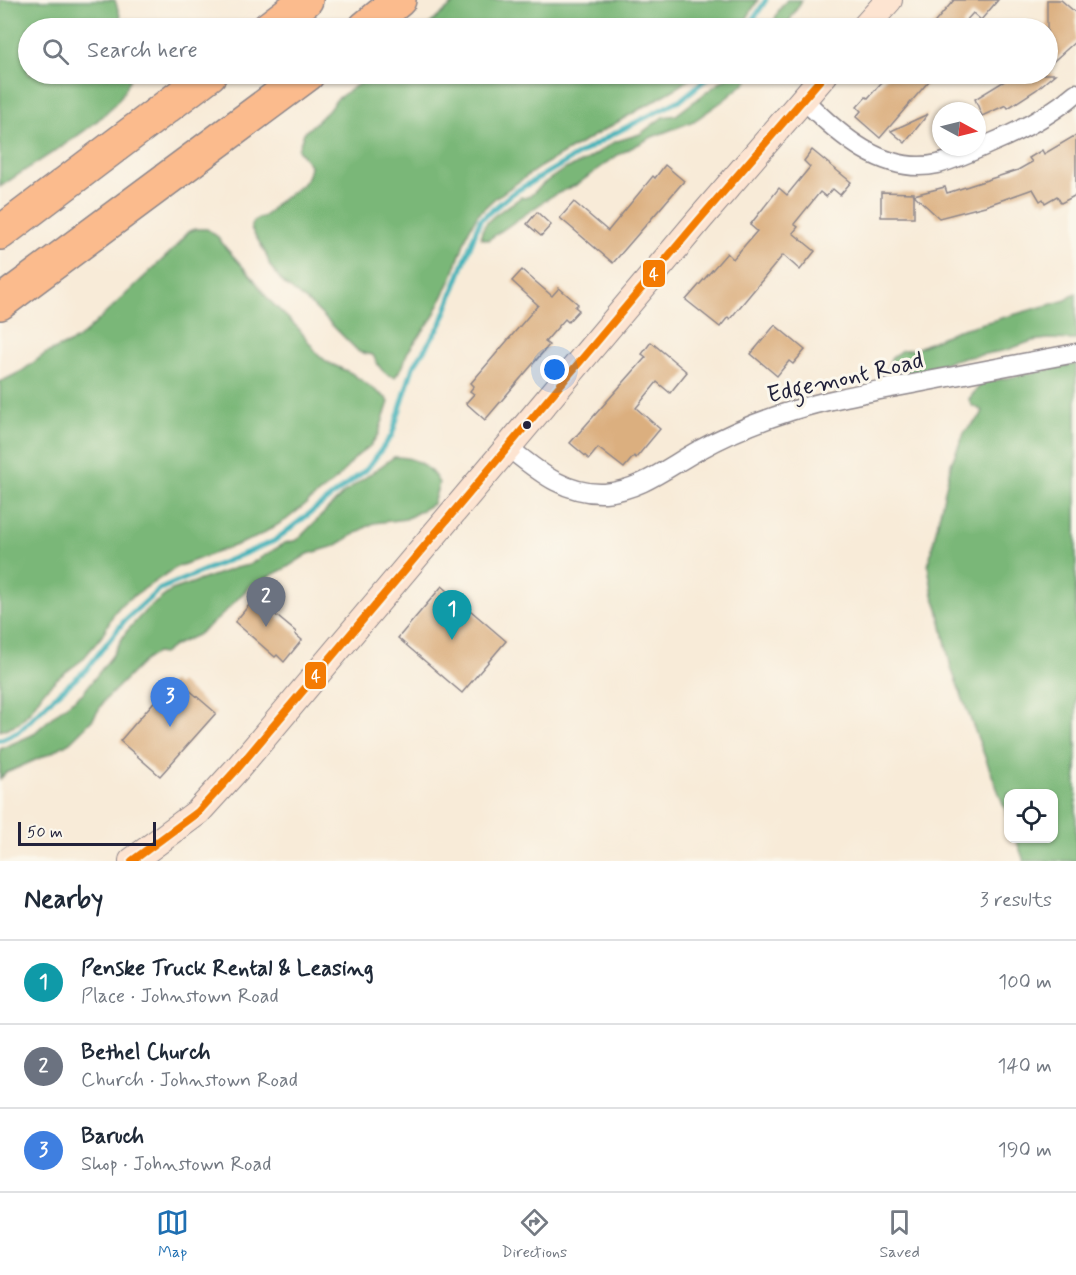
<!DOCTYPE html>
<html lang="en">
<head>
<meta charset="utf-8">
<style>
	body { margin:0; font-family:Mynerve,sans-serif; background:#f2f2f3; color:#1f2937 }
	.controls { position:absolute; right:18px; bottom:18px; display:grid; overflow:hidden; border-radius:12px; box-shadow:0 2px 4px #0004 }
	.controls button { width:54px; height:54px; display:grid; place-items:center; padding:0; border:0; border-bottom:2px solid #e0e1e3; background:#fff; color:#1f2937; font:30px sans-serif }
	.compass { position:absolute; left:932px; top:102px; width:54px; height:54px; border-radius:50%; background:#fff; box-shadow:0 2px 4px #0004; rotate:97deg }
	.scale { position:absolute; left:18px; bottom:15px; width:138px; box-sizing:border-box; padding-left:6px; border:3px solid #22223b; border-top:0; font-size:16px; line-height:21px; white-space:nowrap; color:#22223b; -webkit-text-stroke:4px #fbf7ec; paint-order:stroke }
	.you { position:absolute; left:555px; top:370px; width:21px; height:21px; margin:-15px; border:4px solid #fff; border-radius:50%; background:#1a73e8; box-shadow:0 0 0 9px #1a73e833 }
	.badge { display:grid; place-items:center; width:39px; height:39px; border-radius:50%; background:#1f6fb2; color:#fff; font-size:20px; font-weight:700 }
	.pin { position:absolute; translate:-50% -50px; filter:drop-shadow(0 2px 3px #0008) }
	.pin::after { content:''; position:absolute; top:32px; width:21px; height:18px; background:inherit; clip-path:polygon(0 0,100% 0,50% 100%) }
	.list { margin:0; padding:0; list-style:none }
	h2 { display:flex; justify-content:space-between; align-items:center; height:78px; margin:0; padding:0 24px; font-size:26px }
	h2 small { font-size:20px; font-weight:400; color:#747a83 }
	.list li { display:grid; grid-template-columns:39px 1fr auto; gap:18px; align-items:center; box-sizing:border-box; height:84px; padding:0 24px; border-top:2px solid #e0e1e3 }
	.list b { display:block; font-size:22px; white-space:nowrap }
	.list p { margin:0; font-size:20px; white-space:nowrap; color:#747a83 }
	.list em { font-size:20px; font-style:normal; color:#747a83 }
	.icon { flex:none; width:33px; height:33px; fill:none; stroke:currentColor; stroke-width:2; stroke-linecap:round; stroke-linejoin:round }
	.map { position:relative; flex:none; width:1076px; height:861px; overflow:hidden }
	.search { position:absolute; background:#fff; box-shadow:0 2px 4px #0004; left:18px; right:18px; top:18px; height:66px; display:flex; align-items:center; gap:15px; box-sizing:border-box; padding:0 21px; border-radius:33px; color:#747a83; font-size:22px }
	.sheet { height:330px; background:#fff }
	nav { display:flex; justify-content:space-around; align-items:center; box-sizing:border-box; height:84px; border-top:2px solid #e0e1e3; background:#fff; font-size:16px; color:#747a83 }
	nav a { display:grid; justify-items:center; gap:3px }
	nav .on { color:#1f6fb2 }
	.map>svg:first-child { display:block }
</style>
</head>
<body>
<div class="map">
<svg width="1076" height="861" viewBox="0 0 1076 861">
	<rect width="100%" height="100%" fill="#fbf7ec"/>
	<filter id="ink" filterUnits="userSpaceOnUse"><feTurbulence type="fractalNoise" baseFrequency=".0167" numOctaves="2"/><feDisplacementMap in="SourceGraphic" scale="12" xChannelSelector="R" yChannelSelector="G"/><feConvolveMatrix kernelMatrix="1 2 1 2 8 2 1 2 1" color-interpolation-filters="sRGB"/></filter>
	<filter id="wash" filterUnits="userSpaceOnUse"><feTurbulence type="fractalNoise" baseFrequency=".008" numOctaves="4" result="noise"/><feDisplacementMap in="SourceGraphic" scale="24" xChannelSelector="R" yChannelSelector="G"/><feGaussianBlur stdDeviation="1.35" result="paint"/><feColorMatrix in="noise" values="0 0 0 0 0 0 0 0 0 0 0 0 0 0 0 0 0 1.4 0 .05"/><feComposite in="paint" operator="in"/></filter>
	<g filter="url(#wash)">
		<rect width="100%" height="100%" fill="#f8ebd8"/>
		<g fill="#7ab778" stroke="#4e6c5a" stroke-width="1.5">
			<path d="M0 0H115L124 28H28V74H131C124 118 34 161 0 187Z"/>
			<path d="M458 0H758L741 28H425Z"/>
			<path d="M787 0H802L785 28H771L779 10Z"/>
			<path d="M373 74H697L673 90 540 167 494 199 478 214 468 232 452 277 433 317 407 353 403 366 395 377C383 375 378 366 373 355L359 352 314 307 284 284 270 266 266 254 251 228C252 217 260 220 267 214 271 211 274 206 277 203 291 191 309 187 310 165L298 150 304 133 328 111 337 99Z"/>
			<path d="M731 74H752L746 82 724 100 694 121 652 137 618 155 576 185 552 196 488 240 481 238C480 219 508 208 521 197L524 198 530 196 544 183 563 170 585 161 614 142 640 134 663 117 676 115Z"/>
			<path d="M195 229H207L218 237 225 247 253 278 268 299 299 329 317 353 327 362 351 373 386 398 389 402 378 435 370 446 356 457 337 479 286 520 255 538 177 567 123 603 114 613 102 636 82 660 58 678 43 692 31 710 19 723 0 731V382L22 371 45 354 76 340 87 331 178 245 188 232Z"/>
			<path d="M1076 293V340L1048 339 1032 341 1007 350 953 360 914 373 887 370 891 358 902 350 916 349 955 331 1066 300Z"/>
			<path d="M1076 364V861H1024L1016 839 1054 838V794H1008V817L951 668 938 608 933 595 928 566 951 464 965 431 980 417 983 411 971 405 969 399 982 383Z"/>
			<path d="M394 457C413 456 430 466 439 483L433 504 406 519 374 523 368 526 335 546 308 554 286 568 250 586 219 618 197 635 175 645 163 654 156 653 144 661 104 701 93 719 70 742 51 753 6 773 0 779V749L32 735 60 710 83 693 112 656 126 632 146 610 172 590 235 568 249 565 285 543 297 540 345 492Z"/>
		</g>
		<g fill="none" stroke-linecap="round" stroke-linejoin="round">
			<g stroke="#42b2b9" stroke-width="5">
				<path d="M748 28 766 0"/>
				<path d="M0 740 19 731 54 697 86 670 125 620 160 589 274 541 367 469 392 435 413 367 441 324 480 220 513 193 613 134 682 99 712 74"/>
			</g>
		</g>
		<g id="blocks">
			<g fill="#dbaf7f">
				<path d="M954 0H998L981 20 973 13 963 24V28H930Z"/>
				<path d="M1047 0H1061L1076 13V41L1047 67Z"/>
				<path d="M889 74H935L880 138 856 117 861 111 857 107 866 97 868 98Z"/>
				<path d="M1016 74H1055L1036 90 1008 108 1006 105 982 116 975 99Z"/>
				<path d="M928 114 905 143 891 131Z"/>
				<path d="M1076 135V195L1061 203 1057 196 1045 203 1043 199 1040 201 1033 189 985 206 939 218 914 195 945 187 947 193 1018 170 1032 162 1029 158 1042 150 1044 154Z"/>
				<path d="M812 150 851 182 840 195 833 189 826 197 820 192 794 224 798 227 793 233 815 251 800 270 783 255 730 319 728 317 720 327 686 300 727 253 733 259 757 231 750 225 779 188 787 195 810 167 804 161Z"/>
				<path d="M665 165 684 181 613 263 560 218 574 202 608 231 653 176 655 178Z"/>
				<path d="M881 192 914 193V217H881Z"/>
				<path d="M537 212 551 225 541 236 527 224Z"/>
				<path d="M522 270 552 296 559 288 578 304 575 307 579 310 568 322 565 319 545 342 549 345 485 420 466 403 474 394 470 391 474 386 471 383 538 305 512 281Z"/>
				<path d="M775 325 805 350 793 364 789 361 777 376 751 354Z"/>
				<path d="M651 342 687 372 670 393 657 382 636 408 660 429 636 458 634 456 624 468 598 448 589 459 570 443 646 357 642 354Z"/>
				<path d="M442 586 506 641 462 693 398 638Z"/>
				<path d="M255 598 296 632 295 634 302 640 284 662 277 655 275 657 235 622Z"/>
				<path d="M172 681 177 685 180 682 216 713 160 776 120 741Z"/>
			</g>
		</g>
	</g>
	<g filter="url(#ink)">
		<use href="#blocks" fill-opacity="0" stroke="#8d868a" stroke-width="1.5"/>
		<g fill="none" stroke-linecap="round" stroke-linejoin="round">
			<defs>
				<g id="street">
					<path d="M803 99C838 134 884 176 938 164 956 159 973 151 989 144 1020 131 1051 115 1076 93"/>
					<path d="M509 448C538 471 565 495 605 493 641 490 668 467 699 450 728 434 759 421 791 411 835 397 883 390 928 381 978 372 1027 362 1076 353"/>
				</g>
				<g id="secondary">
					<path d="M864 28 889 0"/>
					<path d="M132 861 198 812 238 768 699 220 825 74"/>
				</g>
				<g id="highway">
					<path d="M269 28 306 0"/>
					<path d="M365 28 399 0"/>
					<path d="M0 233 210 74"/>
					<path d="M0 303 308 74"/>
				</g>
			</defs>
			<use href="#street" stroke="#8d868a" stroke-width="21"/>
			<use href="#secondary" stroke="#8d868a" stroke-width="28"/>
			<use href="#highway" stroke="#8d868a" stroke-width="36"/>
			<use href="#street" stroke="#fff" stroke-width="18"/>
			<use href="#secondary" stroke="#fde4d1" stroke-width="26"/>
			<use href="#highway" stroke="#fbbb8d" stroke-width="33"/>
			<defs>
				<path id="bus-1" d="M132 861 198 812 238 768 699 220 825 74"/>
			</defs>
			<use href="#bus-1" stroke="#fbf7ec" stroke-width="12"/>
			<use href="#bus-1" stroke="#f47b03" stroke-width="8"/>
		</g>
	</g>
	<circle fill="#22223b" stroke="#fbf7ec" stroke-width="2" cx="527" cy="425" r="5"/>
	<g text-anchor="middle" stroke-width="6" stroke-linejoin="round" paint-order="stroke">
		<g font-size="24" fill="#22223b" stroke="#fbf7ec">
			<text transform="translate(845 377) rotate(-13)" y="8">Edgemont Road</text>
		</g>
	</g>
	<g stroke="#fbf7ec" stroke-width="2">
		<rect x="642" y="259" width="24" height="29" rx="6" fill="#f47b03"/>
		<rect x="304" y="661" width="23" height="29" rx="6" fill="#f47b03"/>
	</g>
	<g font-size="16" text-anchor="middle" font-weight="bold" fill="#fff">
		<text x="654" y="279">4</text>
		<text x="316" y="681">4</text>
	</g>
</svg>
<div class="controls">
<button><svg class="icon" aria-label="locate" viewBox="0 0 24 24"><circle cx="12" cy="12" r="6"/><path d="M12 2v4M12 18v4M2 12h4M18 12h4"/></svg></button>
</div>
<svg class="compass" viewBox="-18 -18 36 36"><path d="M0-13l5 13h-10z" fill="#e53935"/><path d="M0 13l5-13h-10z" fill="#747a83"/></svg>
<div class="scale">50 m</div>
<div class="you"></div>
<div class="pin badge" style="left:452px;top:640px;background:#0f9aa8">1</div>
<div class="pin badge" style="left:266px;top:627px;background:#6b7280">2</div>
<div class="pin badge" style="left:170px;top:727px;background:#3f7fe0">3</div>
<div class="search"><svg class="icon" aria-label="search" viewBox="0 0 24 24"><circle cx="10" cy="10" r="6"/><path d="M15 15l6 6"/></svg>Search here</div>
</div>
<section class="sheet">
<h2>Nearby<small>3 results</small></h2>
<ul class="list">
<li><span class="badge" style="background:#0f9aa8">1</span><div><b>Penske Truck Rental &amp; Leasing</b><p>Place · Johnstown Road</p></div><em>100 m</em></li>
<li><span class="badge" style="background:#6b7280">2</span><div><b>Bethel Church</b><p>Church · Johnstown Road</p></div><em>140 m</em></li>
<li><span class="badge" style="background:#3f7fe0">3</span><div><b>Baruch</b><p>Shop · Johnstown Road</p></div><em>190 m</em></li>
</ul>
</section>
<nav>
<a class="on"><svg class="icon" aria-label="map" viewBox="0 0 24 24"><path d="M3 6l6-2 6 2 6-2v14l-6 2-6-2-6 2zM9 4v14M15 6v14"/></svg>Map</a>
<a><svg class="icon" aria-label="directions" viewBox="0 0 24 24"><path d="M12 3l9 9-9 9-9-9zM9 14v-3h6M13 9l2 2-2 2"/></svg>Directions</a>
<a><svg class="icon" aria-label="saved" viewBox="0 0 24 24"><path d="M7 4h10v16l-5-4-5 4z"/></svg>Saved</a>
</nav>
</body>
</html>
